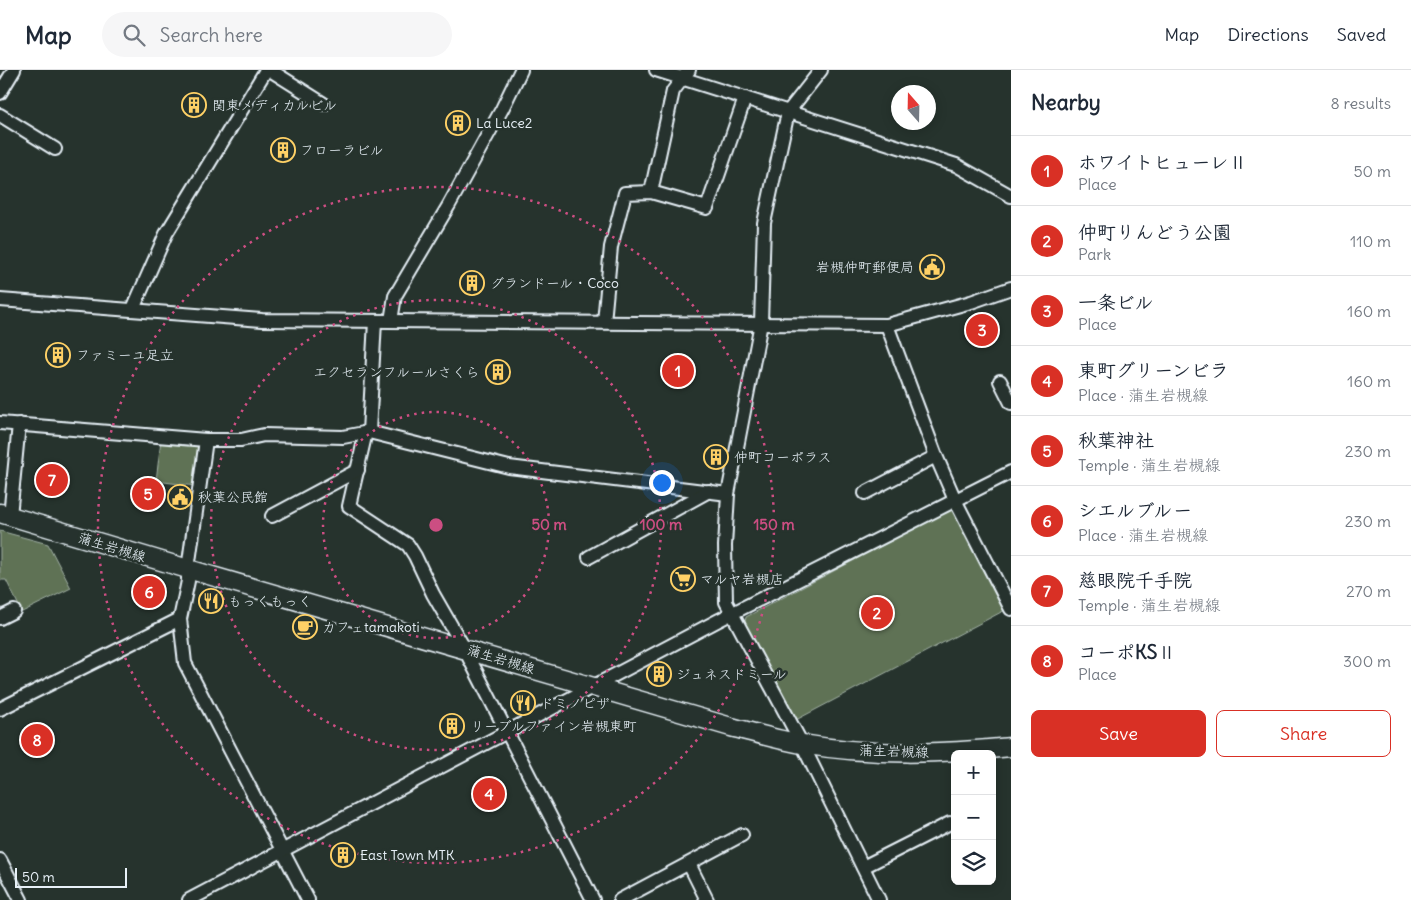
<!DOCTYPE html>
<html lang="en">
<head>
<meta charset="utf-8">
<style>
	body { margin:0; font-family:Delius,"Klee One",sans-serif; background:#f6f6f7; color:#1f2937 }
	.controls { position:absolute; right:15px; bottom:15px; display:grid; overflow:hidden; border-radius:8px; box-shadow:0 2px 12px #0003 }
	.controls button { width:45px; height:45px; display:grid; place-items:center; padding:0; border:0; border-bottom:1px solid #e0e1e3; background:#fff; color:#1f2937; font:25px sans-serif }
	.compass { position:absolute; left:891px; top:15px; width:45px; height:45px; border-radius:50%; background:#fff; box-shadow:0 2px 12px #0003; rotate:340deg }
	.scale { position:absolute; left:15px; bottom:12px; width:112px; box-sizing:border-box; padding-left:5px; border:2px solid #e8f1f8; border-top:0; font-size:14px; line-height:18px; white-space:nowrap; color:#e8f1f8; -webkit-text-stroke:4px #26332d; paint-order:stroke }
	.you { position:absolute; left:661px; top:412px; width:18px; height:18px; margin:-12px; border:4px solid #fff; border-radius:50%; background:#1a73e8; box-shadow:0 0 0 8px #1a73e833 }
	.badge { display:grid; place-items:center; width:32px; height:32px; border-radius:50%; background:#d93025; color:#fff; font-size:16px; font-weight:700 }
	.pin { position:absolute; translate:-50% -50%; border:2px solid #fff; box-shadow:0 1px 5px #0006 }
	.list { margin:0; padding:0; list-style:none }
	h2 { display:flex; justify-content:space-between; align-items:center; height:65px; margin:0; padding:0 20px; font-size:21px }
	h2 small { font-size:16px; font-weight:400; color:#747a83 }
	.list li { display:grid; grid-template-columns:32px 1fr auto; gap:15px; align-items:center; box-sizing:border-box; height:70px; padding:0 20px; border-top:1px solid #e0e1e3 }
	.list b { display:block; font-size:19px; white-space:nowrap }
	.list p { margin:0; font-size:16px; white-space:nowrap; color:#747a83 }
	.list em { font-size:16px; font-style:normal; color:#747a83 }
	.actions { display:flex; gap:10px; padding:15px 20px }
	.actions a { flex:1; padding:11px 0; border:1px solid #d93025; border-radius:8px; text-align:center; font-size:18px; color:#d93025 }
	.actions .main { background:#d93025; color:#fff }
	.icon { flex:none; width:28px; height:28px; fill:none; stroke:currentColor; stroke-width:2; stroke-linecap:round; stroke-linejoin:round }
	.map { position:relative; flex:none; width:1011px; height:830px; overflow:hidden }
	header { display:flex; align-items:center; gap:30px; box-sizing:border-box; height:70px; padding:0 25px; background:#fff; border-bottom:1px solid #e0e1e3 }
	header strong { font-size:24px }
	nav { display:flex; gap:28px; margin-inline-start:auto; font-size:18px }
	.search { width:350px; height:45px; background:#f6f6f7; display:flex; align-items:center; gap:12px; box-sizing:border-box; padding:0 18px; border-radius:28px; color:#747a83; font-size:19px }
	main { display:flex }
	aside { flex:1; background:#fff }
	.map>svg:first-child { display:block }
</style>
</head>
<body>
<header>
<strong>Map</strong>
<div class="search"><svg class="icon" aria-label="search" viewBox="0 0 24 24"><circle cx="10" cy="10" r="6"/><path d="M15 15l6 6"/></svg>Search here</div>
<nav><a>Map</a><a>Directions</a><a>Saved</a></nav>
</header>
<main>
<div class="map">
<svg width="1011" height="830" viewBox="0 0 1011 830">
	<rect width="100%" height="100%" fill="#26332d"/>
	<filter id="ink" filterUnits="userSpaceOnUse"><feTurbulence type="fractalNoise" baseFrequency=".02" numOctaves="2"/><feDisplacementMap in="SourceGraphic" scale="10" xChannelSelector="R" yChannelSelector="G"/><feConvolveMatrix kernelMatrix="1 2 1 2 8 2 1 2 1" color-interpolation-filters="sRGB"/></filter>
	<g filter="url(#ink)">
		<g fill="#5e7255" stroke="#a3b2a6">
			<path d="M161 370 197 374 202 381 196 416 156 411Z"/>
			<path d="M950 440 956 441 1007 539 794 651 744 555 746 547Z"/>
			<path d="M0 461 48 474 71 518 22 542 6 510H0Z"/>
		</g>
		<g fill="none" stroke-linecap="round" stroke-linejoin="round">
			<defs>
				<g id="street">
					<path d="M270 0 324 34"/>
					<path d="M656 0 956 95 1011 126"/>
					<path d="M821 0 788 42 764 153 761 253 728 424 725 476 726 532 802 674 879 830"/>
					<path d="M0 23 14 0"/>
					<path d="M0 45 55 79"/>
					<path d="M651 122 673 21 689 0"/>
					<path d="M0 230 262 250 887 255 971 232 1011 218"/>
					<path d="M133 239 166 164 266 0"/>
					<path d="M391 251 395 226 449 135 502 39 521 0"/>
					<path d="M604 252 611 177 625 123 651 122 707 138 745 28"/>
					<path d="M887 255 936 386 955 430 1011 539"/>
					<path d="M1000 311 1011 333"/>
					<path d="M0 353 206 370H241L264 365 343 367 369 362 509 397 728 424"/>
					<path d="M366 362 349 436 408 475 415 486 433 524 464 578 593 830"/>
					<path d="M369 362 375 251"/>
					<path d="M206 370 188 499V511L180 549 185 593 308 830"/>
					<path d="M865 423 936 386"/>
					<path d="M10 446 19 354"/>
					<path d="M272 446 358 400"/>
					<path d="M589 487 709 421"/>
					<path d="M0 548 14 541"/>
					<path d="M0 639 180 549"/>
					<path d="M0 790 21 830"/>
					<path d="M689 794 707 830"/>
					<path d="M863 797 950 753"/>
					<path d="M189 830 717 551 1011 402"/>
					<path d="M620 830 742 765"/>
				</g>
				<path id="secondary" d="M0 443 188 499 731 657C755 663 778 670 802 674 872 686 941 684 1011 677"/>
			</defs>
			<use href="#street" stroke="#e8f1f8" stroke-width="16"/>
			<use href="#secondary" stroke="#e8f1f8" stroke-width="21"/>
			<use href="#street" stroke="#26332d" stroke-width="12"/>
			<use href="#secondary" stroke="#26332d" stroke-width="18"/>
		</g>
	</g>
	<g fill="none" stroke="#cc4e82" stroke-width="2.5" stroke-dasharray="2.5 5">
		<circle cx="436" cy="455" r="113"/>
		<circle cx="436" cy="455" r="225"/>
		<circle cx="436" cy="455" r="338"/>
	</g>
	<defs>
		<symbol id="building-ring" viewBox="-11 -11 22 22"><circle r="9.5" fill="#26332d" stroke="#ffd166" stroke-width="1.5"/><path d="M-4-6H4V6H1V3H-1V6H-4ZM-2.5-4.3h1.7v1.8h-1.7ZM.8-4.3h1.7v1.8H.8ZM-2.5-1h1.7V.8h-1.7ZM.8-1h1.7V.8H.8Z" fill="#ffd166"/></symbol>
		<symbol id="civic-ring" viewBox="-11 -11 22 22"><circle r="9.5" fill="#26332d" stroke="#ffd166" stroke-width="1.5"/><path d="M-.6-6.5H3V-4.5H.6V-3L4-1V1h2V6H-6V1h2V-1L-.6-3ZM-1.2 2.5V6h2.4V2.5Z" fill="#ffd166"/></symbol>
		<symbol id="supermarket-ring" viewBox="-11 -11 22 22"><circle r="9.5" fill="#26332d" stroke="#ffd166" stroke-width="1.5"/><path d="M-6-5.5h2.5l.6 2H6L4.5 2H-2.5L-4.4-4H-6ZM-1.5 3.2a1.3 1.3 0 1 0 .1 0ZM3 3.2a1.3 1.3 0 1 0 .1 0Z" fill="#ffd166"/></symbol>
		<symbol id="restaurant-ring" viewBox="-11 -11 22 22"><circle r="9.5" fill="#26332d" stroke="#ffd166" stroke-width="1.5"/><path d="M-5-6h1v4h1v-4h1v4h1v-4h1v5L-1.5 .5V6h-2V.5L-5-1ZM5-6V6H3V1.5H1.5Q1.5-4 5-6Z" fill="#ffd166"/></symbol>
		<symbol id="cafe-ring" viewBox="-11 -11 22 22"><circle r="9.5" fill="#26332d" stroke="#ffd166" stroke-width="1.5"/><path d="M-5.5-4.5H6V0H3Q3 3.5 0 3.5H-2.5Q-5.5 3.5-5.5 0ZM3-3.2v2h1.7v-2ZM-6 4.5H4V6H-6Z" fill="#ffd166"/></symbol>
	</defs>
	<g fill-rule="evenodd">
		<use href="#building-ring" x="180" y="21" width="28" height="28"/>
		<use href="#building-ring" x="444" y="39" width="28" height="28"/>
		<use href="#building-ring" x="269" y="66" width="28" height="28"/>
		<use href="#civic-ring" x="918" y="183" width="28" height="28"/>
		<use href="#building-ring" x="458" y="199" width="28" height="28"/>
		<use href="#building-ring" x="44" y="271" width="28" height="28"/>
		<use href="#building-ring" x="484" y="288" width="28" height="28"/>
		<use href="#building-ring" x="702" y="373" width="28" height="28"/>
		<use href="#civic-ring" x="166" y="413" width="28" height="28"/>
		<use href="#supermarket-ring" x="669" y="495" width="28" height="28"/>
		<use href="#restaurant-ring" x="197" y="517" width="28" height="28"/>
		<use href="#cafe-ring" x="291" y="543" width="28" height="28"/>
		<use href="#building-ring" x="645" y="590" width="28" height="28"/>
		<use href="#restaurant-ring" x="509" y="619" width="28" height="28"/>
		<use href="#building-ring" x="438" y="642" width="28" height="28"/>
		<use href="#building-ring" x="329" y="771" width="28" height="28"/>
	</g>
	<g text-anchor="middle" stroke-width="5" stroke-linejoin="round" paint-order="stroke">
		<g font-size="14" fill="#e8f1f8" stroke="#26332d" text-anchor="start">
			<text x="212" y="40">関東メディカルビル</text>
			<text x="476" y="58">La Luce2</text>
			<text x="300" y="85">フローラビル</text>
			<text x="914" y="202" text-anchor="end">岩槻仲町郵便局</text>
			<text x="490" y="218">グランドール・Coco</text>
			<text x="76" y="290">ファミーユ足立</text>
			<text x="480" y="307" text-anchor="end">エクセランフルールさくら</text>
			<text x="734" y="392">仲町コーポラス</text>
			<text x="198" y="432">秋葉公民館</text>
			<text x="700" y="514">マルヤ岩槻店</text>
			<text x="228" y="536">もっくもっく</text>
			<text x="322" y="562">カフェtamakoti</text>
			<text x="676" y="609">ジュネスドミール</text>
			<text x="540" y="638">ドミノピザ</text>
			<text x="470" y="661">リーブルファイン岩槻東町</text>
			<text x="360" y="790">East Town MTK</text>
		</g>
		<g font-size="14" fill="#e8f1f8" stroke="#26332d">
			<text transform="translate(112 477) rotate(17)" y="5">蒲生岩槻線</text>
			<text transform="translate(501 589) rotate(17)" y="5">蒲生岩槻線</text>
			<text transform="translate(894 681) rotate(2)" y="5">蒲生岩槻線</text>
		</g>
	</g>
	<circle cx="436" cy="455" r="8" fill="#cc4e82" stroke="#26332d" stroke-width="2.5"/>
	<g font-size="15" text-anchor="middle" font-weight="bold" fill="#cc4e82" stroke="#26332d" stroke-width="5" stroke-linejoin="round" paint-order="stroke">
		<text x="549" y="460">50 m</text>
		<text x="661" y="460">100 m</text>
		<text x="774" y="460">150 m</text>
	</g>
</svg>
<div class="controls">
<button>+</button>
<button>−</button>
<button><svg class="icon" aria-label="layers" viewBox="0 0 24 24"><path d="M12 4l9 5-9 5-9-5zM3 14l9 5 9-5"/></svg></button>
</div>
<svg class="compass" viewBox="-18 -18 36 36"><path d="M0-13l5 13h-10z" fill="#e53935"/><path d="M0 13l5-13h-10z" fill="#747a83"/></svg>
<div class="scale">50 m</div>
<div class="you"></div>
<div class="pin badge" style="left:678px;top:301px">1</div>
<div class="pin badge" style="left:877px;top:543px">2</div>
<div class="pin badge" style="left:982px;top:260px">3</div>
<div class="pin badge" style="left:489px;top:724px">4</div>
<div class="pin badge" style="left:148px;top:424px">5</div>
<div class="pin badge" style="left:149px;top:522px">6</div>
<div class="pin badge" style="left:52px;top:410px">7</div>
<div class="pin badge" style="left:37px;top:670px">8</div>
</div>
<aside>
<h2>Nearby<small>8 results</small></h2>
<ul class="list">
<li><span class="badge">1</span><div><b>ホワイトヒューレⅡ</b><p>Place</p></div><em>50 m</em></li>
<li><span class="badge">2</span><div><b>仲町りんどう公園</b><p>Park</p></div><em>110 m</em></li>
<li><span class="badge">3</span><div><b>一条ビル</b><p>Place</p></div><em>160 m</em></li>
<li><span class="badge">4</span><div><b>東町グリーンビラ</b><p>Place · 蒲生岩槻線</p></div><em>160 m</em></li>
<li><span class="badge">5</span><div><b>秋葉神社</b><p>Temple · 蒲生岩槻線</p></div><em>230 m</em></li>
<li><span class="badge">6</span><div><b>シエルブルー</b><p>Place · 蒲生岩槻線</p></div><em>230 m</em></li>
<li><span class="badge">7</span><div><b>慈眼院千手院</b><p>Temple · 蒲生岩槻線</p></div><em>270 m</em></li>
<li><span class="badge">8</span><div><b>コーポKSⅡ</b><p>Place</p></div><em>300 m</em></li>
</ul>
<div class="actions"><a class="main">Save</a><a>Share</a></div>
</aside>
</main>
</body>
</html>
